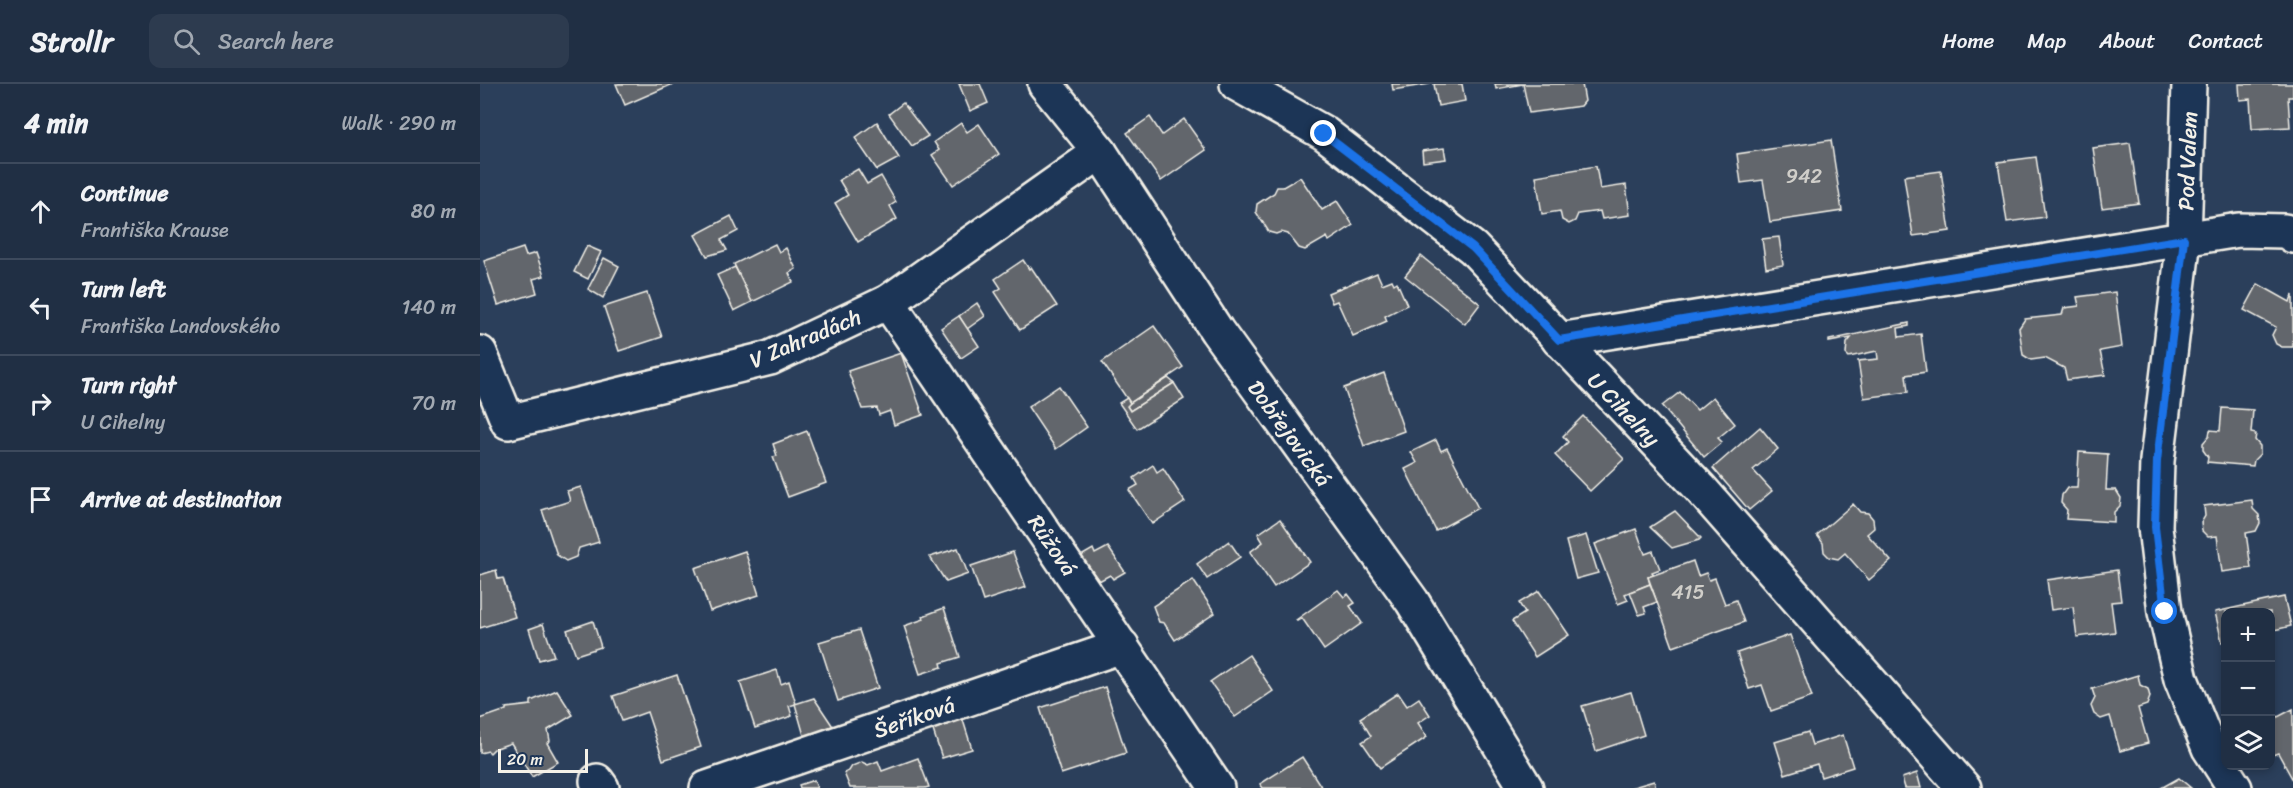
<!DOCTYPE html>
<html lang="en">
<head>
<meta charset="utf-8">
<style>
	body { margin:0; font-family:Sriracha,sans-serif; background:#2d3b4f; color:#f1f3f6 }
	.controls { position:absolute; right:18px; bottom:18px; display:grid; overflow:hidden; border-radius:12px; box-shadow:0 3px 9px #0003 }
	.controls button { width:54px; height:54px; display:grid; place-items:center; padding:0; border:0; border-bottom:2px solid #3d4a5d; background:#202f44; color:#f1f3f6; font:30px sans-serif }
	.scale { position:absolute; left:18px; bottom:15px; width:90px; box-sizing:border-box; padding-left:6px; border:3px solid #f4f1e8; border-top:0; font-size:16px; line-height:21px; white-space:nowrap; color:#f4f1e8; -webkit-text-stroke:4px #1d3557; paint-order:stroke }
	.stop { position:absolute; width:18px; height:18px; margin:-14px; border:4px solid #1a73e8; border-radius:50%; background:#fff }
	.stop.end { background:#1a73e8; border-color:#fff; box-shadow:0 2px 6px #0008 }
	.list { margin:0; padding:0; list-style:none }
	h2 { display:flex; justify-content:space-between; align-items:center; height:78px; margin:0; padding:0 24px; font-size:26px }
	h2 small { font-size:20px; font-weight:400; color:#a2a9b2 }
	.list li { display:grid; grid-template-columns:39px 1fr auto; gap:18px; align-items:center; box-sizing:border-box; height:96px; padding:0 24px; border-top:2px solid #3d4a5d }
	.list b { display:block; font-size:22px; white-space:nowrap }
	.list p { margin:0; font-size:20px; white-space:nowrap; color:#a2a9b2 }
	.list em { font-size:20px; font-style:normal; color:#a2a9b2 }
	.icon { flex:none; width:33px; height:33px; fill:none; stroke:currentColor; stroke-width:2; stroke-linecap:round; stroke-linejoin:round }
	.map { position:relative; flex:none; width:1813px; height:704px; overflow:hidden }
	header { display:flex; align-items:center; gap:36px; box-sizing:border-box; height:84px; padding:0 30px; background:#202f44; border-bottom:2px solid #3d4a5d }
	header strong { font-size:28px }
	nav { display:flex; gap:33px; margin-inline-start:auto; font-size:21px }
	.search { width:420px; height:54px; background:#2d3b4f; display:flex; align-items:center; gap:15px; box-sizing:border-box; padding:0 21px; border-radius:12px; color:#a2a9b2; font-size:22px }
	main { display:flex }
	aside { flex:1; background:#202f44 }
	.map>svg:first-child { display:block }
</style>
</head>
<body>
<header>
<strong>Strollr</strong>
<div class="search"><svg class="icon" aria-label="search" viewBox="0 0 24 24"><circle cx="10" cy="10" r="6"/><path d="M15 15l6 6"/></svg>Search here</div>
<nav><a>Home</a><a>Map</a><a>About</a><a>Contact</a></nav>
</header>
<main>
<aside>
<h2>4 min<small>Walk · 290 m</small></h2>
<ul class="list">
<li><svg class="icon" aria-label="ahead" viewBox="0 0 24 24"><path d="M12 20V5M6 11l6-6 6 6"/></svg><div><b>Continue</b><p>Františka Krause</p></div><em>80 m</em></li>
<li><svg class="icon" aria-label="left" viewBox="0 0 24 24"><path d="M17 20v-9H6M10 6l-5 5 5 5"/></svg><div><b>Turn left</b><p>Františka Landovského</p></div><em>140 m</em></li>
<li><svg class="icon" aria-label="right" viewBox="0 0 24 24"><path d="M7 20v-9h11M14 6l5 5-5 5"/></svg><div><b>Turn right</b><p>U Cihelny</p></div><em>70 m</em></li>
<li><svg class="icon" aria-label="arrive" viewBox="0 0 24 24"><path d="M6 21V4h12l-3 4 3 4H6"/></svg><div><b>Arrive at destination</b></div></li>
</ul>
</aside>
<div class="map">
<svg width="1813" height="704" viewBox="0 0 1813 704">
	<rect width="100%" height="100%" fill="#2b3f5b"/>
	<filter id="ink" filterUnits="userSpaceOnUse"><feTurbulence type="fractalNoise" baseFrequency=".0167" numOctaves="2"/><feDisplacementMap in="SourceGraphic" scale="12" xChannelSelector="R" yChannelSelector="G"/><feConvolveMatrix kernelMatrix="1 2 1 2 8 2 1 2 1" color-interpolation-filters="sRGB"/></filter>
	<g filter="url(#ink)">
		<g fill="#62666c" stroke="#f4f1e8" stroke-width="1.5">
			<path d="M136 0H193L145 21Z"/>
			<path d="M479 0H500L508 19 490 27Z"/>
			<path d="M912 0H950L913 6Z"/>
			<path d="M954 0H982L985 17 958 22Z"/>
			<path d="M1015 0H1102L1105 17 1101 22 1049 29 1043 0 1016 5Z"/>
			<path d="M1759 0H1813V13H1808L1810 43 1772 45 1770 15 1760 16Z"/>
			<path d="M423 19 448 52 432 62 409 30Z"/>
			<path d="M670 33 682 51 704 35 726 66 681 97 647 49Z"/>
			<path d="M397 38 419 74 397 86 375 54Z"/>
			<path d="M481 39 487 48 499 40 519 70 473 101 452 71 459 66 454 58Z"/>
			<path d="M1351 56 1362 127 1290 138 1283 96 1261 99 1257 70Z"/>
			<path d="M1650 59 1659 119 1622 124 1613 64Z"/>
			<path d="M964 64 966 75 943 78 942 67Z"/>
			<path d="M1556 73 1565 133 1527 138 1518 78Z"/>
			<path d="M1116 82 1120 105 1146 101 1150 131 1122 135 1120 127 1098 130 1095 137 1089 140 1082 136 1080 127 1062 130 1056 92Z"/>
			<path d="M378 85 387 100 401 92 416 118 410 122 417 135 378 158 355 119 368 111 359 96Z"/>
			<path d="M1461 87 1470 147 1433 152 1424 92Z"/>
			<path d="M820 93 842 126 857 117 873 141 849 157 847 153 825 166 819 164 808 150 801 148 796 150 789 148 776 128 777 120 794 109 797 103H803Z"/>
			<path d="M251 132 258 147 241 156 247 166 227 172 215 151Z"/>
			<path d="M1299 153 1303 181 1286 184 1282 155Z"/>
			<path d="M295 160 299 168 306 164 316 185 309 189 313 198 272 218 254 180Z"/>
			<path d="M107 162 121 168 108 195 94 188Z"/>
			<path d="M43 164 46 172 56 169 64 192 53 195 57 209 18 221 4 177Z"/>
			<path d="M941 172 1000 220 985 240 925 192Z"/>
			<path d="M124 174 139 182 123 214 108 205Z"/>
			<path d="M543 176 549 185 551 183 577 222 540 246 515 208 521 204 515 195Z"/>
			<path d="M255 183 272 218 254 227 237 191Z"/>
			<path d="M897 189 902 200 912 196 914 200 917 198 927 221 905 232 907 237 873 252 857 217 852 219 848 209Z"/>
			<path d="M1778 200 1810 218 1813 211V263H1802L1796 260 1792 251 1796 243 1764 226Z"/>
			<path d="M1635 208 1642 263 1620 267 1625 291 1587 296 1584 284 1565 274 1551 276 1543 271 1539 244 1545 235 1582 231 1584 224 1599 222 1597 213Z"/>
			<path d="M167 209 182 253 139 267 124 223Z"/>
			<path d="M497 219 505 232 487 245 479 232Z"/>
			<path d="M479 232 499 262 481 274 461 244Z"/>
			<path d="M1429 239V242L1418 244 1419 253 1441 250 1446 288 1426 291 1428 308 1384 314 1378 277 1398 275 1397 267 1369 273 1366 270 1367 259 1371 254 1349 258V256Z"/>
			<path d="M674 242 703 283 650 319 622 278Z"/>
			<path d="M421 269 443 331 414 341 410 327 399 331 397 324 382 325 368 287Z"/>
			<path d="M904 289 924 347 884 362 864 304Z"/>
			<path d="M688 294 694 299 650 327 647 322 650 319Z"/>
			<path d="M694 299 704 315 657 345 639 319 647 314 650 319 647 322 650 327Z"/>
			<path d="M579 302 607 343 576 365 548 323Z"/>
			<path d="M1200 308 1217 326 1233 313 1255 340 1238 354 1242 358 1224 373 1182 322Z"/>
			<path d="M1742 324 1773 326 1771 349 1776 350 1775 356 1780 362V370L1774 376 1773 382 1727 378 1728 373 1723 366V359L1729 352 1730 346 1740 347Z"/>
			<path d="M1103 332 1144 375 1110 407 1075 371 1088 358 1083 352Z"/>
			<path d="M1280 343 1298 365 1273 386 1292 407 1269 426 1233 384Z"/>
			<path d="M327 347 346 399 308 413 293 373 297 372 293 360Z"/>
			<path d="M956 356 961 367 967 364 998 424 956 447 925 385 937 379 931 368Z"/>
			<path d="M1599 368 1628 370 1626 406H1636L1641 414 1640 422 1634 428V438L1586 435 1587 426 1581 419 1582 411 1587 404H1597Z"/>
			<path d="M673 381 677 388 683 384 705 418 672 440 649 406 658 401 654 394Z"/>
			<path d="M101 403 119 458 99 464 96 473 86 477 77 471 62 426 90 417 87 407Z"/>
			<path d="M1772 416 1773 425 1779 431 1780 439 1776 447 1766 449 1771 484 1742 488 1737 452 1728 453 1722 447 1721 439 1725 432 1724 422Z"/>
			<path d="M1373 420 1380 428 1388 429 1393 435 1394 444 1387 450 1411 477 1389 496 1365 469 1358 475 1349 473 1344 468 1343 459 1337 451Z"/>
			<path d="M1195 427 1221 454 1219 456 1192 464 1170 443Z"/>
			<path d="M800 435 830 478 794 503 770 468 783 458 778 450Z"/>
			<path d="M1156 445 1165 470 1173 467 1180 485 1172 488 1174 491 1168 493 1170 500 1145 510 1148 516 1138 520 1115 460Z"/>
			<path d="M1106 451 1118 489 1096 495 1086 457Z"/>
			<path d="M749 457 760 473 727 495 717 480Z"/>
			<path d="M628 463 645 488 633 495 630 491 619 497 601 472 613 465 615 470Z"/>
			<path d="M478 464 488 490 466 498 450 473Z"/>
			<path d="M265 467 279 511 230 527 215 484Z"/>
			<path d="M533 468 546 503 503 517 491 482Z"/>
			<path d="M1213 477 1218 492 1226 489 1229 496 1235 494 1245 520 1256 516 1264 538 1193 563 1168 493Z"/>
			<path d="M16 486 18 495 23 494 35 533 0 544V491Z"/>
			<path d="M1637 486 1641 517 1631 518 1635 548 1597 553 1593 523 1571 526 1567 496Z"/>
			<path d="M713 496 735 529 695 556 684 539 679 538 673 522Z"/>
			<path d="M1170 500 1177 518 1164 523 1166 529 1159 531 1150 508Z"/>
			<path d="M858 506 864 513 868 510 875 519 870 522 882 539 844 566 822 534 817 537 816 536Z"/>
			<path d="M1059 507 1089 551 1055 573 1032 537 1045 529 1039 519Z"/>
			<path d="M1804 513 1811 542 1790 547V528H1746V557L1742 558 1735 528Z"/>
			<path d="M464 524 480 573 461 579 462 583 440 590 424 542 444 535 443 532Z"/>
			<path d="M113 537 121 563 96 571 87 546Z"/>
			<path d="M63 540 74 572 59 576 49 545Z"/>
			<path d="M379 546 398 604 358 617 339 558Z"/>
			<path d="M1310 551 1332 613 1291 627 1282 601 1269 605 1257 569Z"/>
			<path d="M769 571 793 607 755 633 730 598Z"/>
			<path d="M297 586 301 600 309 597 316 620 309 622 312 632 275 644 260 598Z"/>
			<path d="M197 591 221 663 183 676 167 628 142 637 133 612Z"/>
			<path d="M1658 591 1660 601 1668 605 1670 613 1667 621 1658 624 1668 659 1640 667 1630 632 1621 635 1614 630 1611 622 1615 614 1612 605Z"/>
			<path d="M625 603 646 669 581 690 560 624Z"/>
			<path d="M77 606 93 631 68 646 70 657 67 659 78 678 52 693 31 659 14 665 10 669 8 667 0 669V635L26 626V624L51 621V617Z"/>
			<path d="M1151 608 1164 651 1116 667 1102 622Z"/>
			<path d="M918 609 927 622 939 614 950 631 938 639 947 653 900 684 882 658 891 652 880 634Z"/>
			<path d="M334 614 354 644 325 655 315 620Z"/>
			<path d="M1813 625V696L1798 669 1790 672V637Z"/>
			<path d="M482 633 492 665 462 674 452 643Z"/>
			<path d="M1328 648 1332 661 1363 651 1373 683 1341 693 1337 680 1305 690 1295 658Z"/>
			<path d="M822 673 842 704H783L780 700Z"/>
			<path d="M438 674 449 703 445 704H370L364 689 369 687 372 682 382 678 388 681 398 677 402 687Z"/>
			<path d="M1437 689 1441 704H1425L1422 694Z"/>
			<path d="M1699 694 1711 704H1681Z"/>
			<path d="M334 696 337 704H320L319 701Z"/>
			<path d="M1174 697 1176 704H1150Z"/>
		</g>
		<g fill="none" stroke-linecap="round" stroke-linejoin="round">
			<defs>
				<g id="street">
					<path d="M565 0 620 68 737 247 932 517 1046 704"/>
					<path d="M757 0 844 49 993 164 1220 404 1484 704"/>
					<path d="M1709 0 1704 155 1677 377 1675 443 1685 528 1701 595 1729 664 1755 704"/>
					<path d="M408 218 737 704"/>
					<path d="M1079 256 1759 146 1805 147 1813 152"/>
					<path d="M0 269 28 338 290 274 408 218 620 68"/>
					<path d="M117 697 122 704"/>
					<path d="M227 704 642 562"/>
				</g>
			</defs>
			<use href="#street" stroke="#f4f1e8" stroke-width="38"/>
			<use href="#street" stroke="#1d3557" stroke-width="33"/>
		</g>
	</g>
	<g fill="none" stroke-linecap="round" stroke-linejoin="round" filter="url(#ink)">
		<path stroke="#1a73e8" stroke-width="8" d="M844 50 993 164 1079 256 1704 155 1677 377 1675 443 1685 528"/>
	</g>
	<g text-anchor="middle" stroke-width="4.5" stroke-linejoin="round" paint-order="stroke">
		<g font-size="20" fill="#d0cec9">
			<text x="1324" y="99">942</text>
			<text x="1208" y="515">415</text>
		</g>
		<g font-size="22" fill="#f4f1e8" stroke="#1d3557">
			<text transform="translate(1707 77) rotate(-88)" y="8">Pod Valem</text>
			<text transform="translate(325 254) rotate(-23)" y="8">V Zahradách</text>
			<text transform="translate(1144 325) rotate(46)" y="8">U Cihelny</text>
			<text transform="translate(810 349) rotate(54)" y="8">Dobřejovická</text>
			<text transform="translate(573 461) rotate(56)" y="8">Růžová</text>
			<text transform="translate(434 633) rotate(-19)" y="8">Šeříková</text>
		</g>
	</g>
</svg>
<div class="controls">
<button>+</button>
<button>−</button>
<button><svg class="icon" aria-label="layers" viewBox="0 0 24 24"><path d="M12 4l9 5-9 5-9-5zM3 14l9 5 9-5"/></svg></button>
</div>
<div class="scale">20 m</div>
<div class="stop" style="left:1685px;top:528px"></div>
<div class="stop end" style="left:844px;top:50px"></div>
</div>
</main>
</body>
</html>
